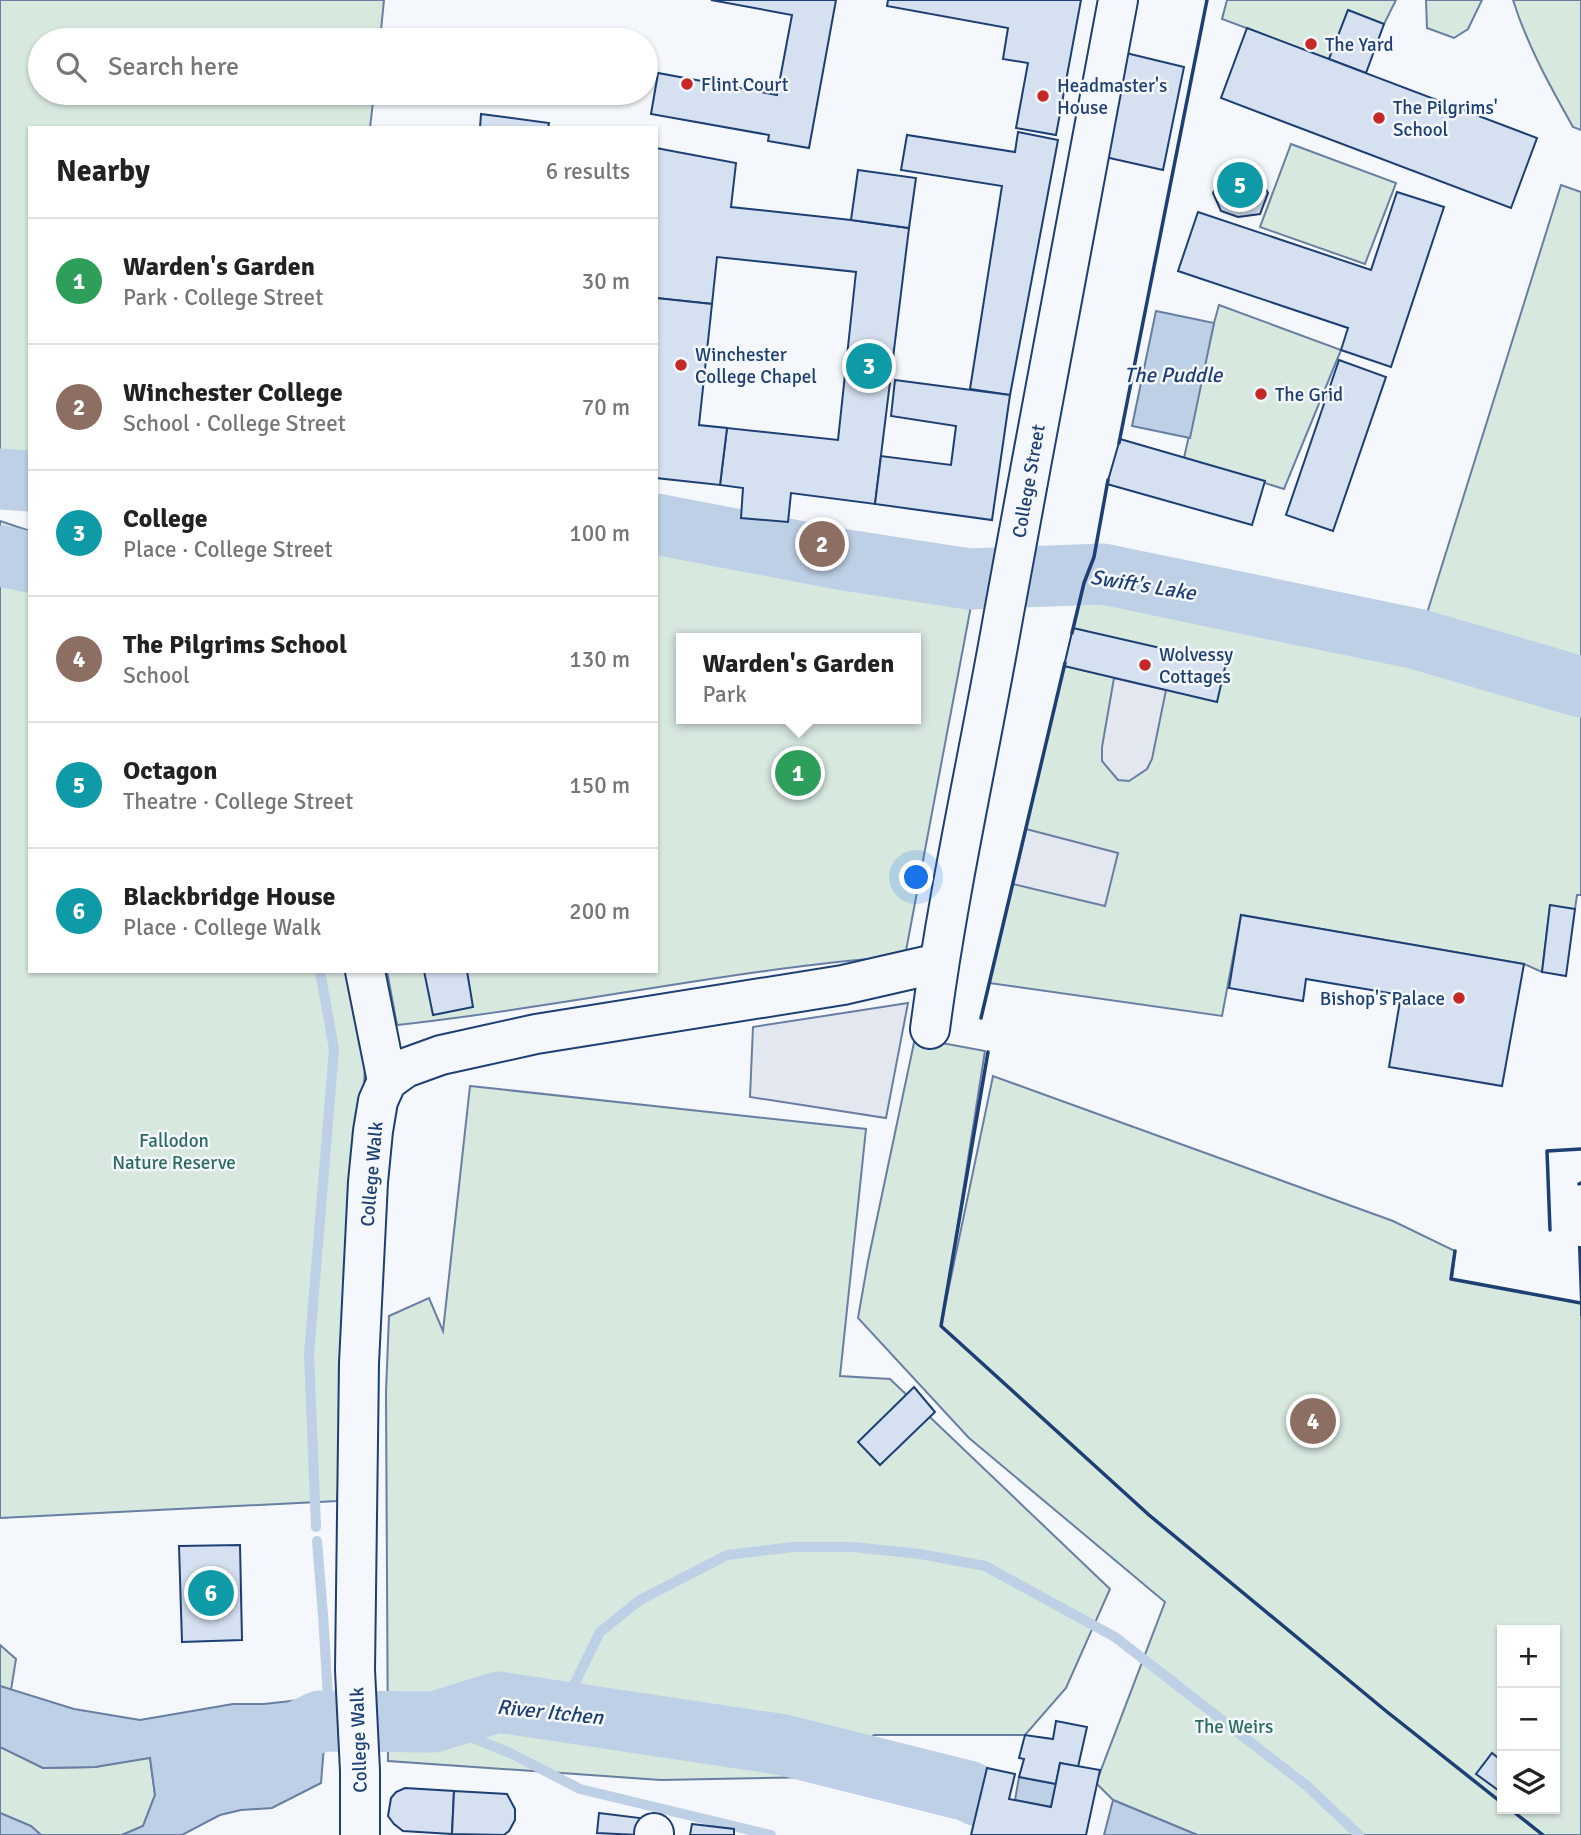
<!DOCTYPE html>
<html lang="en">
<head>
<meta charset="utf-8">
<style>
	body { margin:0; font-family:Signika,sans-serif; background:#f6f6f6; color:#222 }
	.controls { position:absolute; right:21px; bottom:21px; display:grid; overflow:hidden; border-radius:0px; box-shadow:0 2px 5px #0004 }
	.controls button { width:63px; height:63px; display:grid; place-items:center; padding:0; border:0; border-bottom:2px solid #e0e0e0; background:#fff; color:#222; font:35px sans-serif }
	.you { position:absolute; left:917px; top:878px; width:24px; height:24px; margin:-18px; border:5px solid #fff; border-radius:50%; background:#1a73e8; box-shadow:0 0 0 10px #1a73e833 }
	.badge { display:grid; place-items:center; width:46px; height:46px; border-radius:50%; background:#0f766e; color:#fff; font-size:23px; font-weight:700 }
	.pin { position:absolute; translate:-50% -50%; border:4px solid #fff; box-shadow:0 2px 7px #0006 }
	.popup { position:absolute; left:676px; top:633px; width:245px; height:91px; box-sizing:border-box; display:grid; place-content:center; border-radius:0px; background:#fff; filter:drop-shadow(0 2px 5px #0005); font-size:23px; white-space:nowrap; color:#767676 }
	.popup b { font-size:26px; color:#222 }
	.popup::after { content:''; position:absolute; left:50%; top:100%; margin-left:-14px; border:14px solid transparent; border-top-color:#fff }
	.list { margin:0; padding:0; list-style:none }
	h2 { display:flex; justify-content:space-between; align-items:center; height:91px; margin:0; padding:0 28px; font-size:30px }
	h2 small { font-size:23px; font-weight:400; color:#767676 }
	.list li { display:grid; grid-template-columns:46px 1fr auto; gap:21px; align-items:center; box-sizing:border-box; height:126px; padding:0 28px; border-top:2px solid #e0e0e0 }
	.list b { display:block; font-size:26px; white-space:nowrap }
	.list p { margin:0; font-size:23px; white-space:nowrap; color:#767676 }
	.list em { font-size:23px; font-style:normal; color:#767676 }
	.icon { flex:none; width:38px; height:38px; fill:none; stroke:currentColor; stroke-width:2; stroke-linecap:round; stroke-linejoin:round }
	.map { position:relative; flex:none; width:1581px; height:1835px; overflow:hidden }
	.search { position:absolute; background:#fff; box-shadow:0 2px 5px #0004; left:28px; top:28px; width:630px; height:77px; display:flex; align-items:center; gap:18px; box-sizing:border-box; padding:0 24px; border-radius:38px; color:#767676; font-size:26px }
	.panel { position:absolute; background:#fff; box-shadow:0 2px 5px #0004; left:28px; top:126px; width:630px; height:847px; border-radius:0px }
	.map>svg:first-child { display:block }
</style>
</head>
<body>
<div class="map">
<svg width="1581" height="1835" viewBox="0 0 1581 1835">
	<rect width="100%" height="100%" fill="#f4f7fb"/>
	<g fill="#d7e8df" stroke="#687fa3" stroke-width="2" fill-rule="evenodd">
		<path d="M0 0H384L380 40H40V93H374L370 128H30V471L0 468Z"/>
		<path d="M1227 0H1396L1384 24 1348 10 1329 59 1222 19Z"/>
		<path d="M1426 0H1482L1468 29 1454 38 1427 28Z"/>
		<path d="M1513 0H1581V130L1573 127C1550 86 1527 45 1513 0Z"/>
		<path d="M1291 144 1396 183 1365 264 1260 227Z"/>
		<path d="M1561 185 1581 192V673L1423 626Z"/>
		<path d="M1219 305 1341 350 1284 489 1184 458 1214 323Z"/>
		<path d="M0 521 30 531V971H351L366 1046 354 1278 337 1501 0 1518Z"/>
		<path d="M656 531 974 590 905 956C734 968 567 1007 397 1025L387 971H656ZM681 638H915V719H681Z"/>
		<path d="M1084 583 1581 689V895H1577L1575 909 1550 906 1542 972 1524 964 1241 915 1222 1016 989 983Z"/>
		<path d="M915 1038 985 1051 945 1306 993 1076 1393 1221 1455 1251 1452 1279 1581 1303V1835H1197L1113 1800 1096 1783 1165 1602 969 1438 858 1318 868 1261ZM1502 1630H1555V1809H1502Z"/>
		<path d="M470 1086 866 1129 840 1376 890 1379 1110 1589 1066 1688 1025 1735H874L818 1777 661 1780 388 1761 386 1392 389 1316 429 1298 443 1331Z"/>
		<path d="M0 1645 16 1659 11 1690 0 1686Z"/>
		<path d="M0 1747 43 1768 95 1767 150 1757 155 1795 143 1826 122 1835H41L31 1826 0 1813Z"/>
	</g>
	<g fill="#e3e8f0" stroke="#687fa3" stroke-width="2">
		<path d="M1114 678 1166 690 1152 759 1147 769 1129 781 1118 780 1102 761V747Z"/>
		<path d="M1026 829 1118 853 1105 906 1013 884Z"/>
		<path d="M908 1003 886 1118 750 1097 753 1027Z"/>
	</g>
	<g fill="#bed0e5" stroke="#687fa3" stroke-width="2">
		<path d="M1156 311 1214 323 1190 438 1132 426Z"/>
		<path d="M0 1686 74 1709 140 1720 233 1704H264L328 1697 321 1783 272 1808 241 1810 220 1815 182 1835H122L143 1826 155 1795 150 1758 95 1767 43 1768 0 1747Z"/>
		<path d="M1019 1777 1056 1784 1051 1807 1015 1800Z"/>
		<path d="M1113 1800 1195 1834 1197 1835H1104Z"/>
		<path d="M0 1813 31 1826 41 1835H0Z"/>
	</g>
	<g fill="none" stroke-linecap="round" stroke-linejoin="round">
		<g stroke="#bed0e5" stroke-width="10">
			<path d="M316 1527 309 1354 334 1049 320 971"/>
			<path d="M317 1541 323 1615 328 1697 324 1709"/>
			<path d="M561 1711 600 1632 640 1600 727 1555 793 1547H853L920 1554 985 1566 1115 1637 1307 1786 1359 1835"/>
			<path d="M434 1722 510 1753 580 1789 771 1835"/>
		</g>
		<g stroke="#bed0e5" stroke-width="61">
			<path d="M0 479 30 481"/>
			<path d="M656 524 839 559 969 579 1103 574 1417 639 1581 687"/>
			<path d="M0 556 30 562"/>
			<path d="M247 1746 265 1747 320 1721 434 1722 498 1702 784 1745 968 1791 978 1796"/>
		</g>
	</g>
	<g fill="#d5e0f0" stroke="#1d3f73" stroke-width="2">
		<path d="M711 0H836L809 148 768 141 769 135 651 114 658 73 777 95 792 15Z"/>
		<path d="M888 0H1081L1056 135 1016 128 1028 63 1003 59 1008 28 887 6Z"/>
		<path d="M1348 10 1384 24 1366 73 1329 59Z"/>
		<path d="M1247 28 1537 138 1511 208 1221 98Z"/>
		<path d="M1126 53 1184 67 1163 170 1105 157Z"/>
		<path d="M481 114 549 123 548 128H480Z"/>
		<path d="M1018 132 1058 140 1010 395 970 389 1002 186 901 170 907 135 1015 152Z"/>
		<path d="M656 148 736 163 731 207 851 220 909 228 875 504 791 493 788 522 741 518 743 488 720 485 727 428 838 440 856 272 717 257 712 304 656 298Z"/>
		<path d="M1239 169 1259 176 1268 193 1260 214 1238 217 1221 211 1213 193 1222 174Z"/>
		<path d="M858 170 916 178 909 228 851 220Z"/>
		<path d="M1397 192 1444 207 1391 367 1341 350 1348 328 1178 271 1198 212 1371 270Z"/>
		<path d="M656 298 712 304 699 425 727 428 720 485 656 478Z"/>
		<path d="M1339 360 1386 377 1333 531 1286 515Z"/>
		<path d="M895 380 1010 395 992 520 875 504 881 456 951 465 956 426 891 416Z"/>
		<path d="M1120 439 1265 481 1252 525 1107 484Z"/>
		<path d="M1073 628 1226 663 1217 702 1064 666Z"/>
		<path d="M1550 905 1575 909 1566 976 1542 972Z"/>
		<path d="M1241 915 1524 964 1502 1086 1389 1067 1401 995 1306 979 1303 1001 1229 988Z"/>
		<path d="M424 971H467L473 1007 433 1015Z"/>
		<path d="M1579 1247H1581V1316V1303Z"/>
		<path d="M914 1387 935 1412 880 1465 858 1442Z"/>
		<path d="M240 1545 242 1640 182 1642 179 1546Z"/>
		<path d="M1056 1721 1087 1727 1078 1767 1060 1763 1056 1784 1019 1777 1024 1759 1019 1758 1025 1735 1053 1739Z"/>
		<path d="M1492 1753 1502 1761V1784L1498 1790 1476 1774Z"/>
		<path d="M1060 1763 1100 1770 1086 1835H971L987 1768 1015 1774 1009 1799 1051 1807Z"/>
		<path d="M405 1788 454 1791 452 1834 403 1831 394 1824 388 1816 391 1798 396 1792Z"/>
		<path d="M454 1791 507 1794 515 1809V1820L509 1831 504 1835 452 1834Z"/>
		<path d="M599 1813 640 1818 638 1835 597 1833Z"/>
		<path d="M692 1824 734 1829V1835H690Z"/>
	</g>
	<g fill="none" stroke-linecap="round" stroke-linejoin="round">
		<defs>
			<g id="minor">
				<path d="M365 971 387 1081"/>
				<path d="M930 1029C948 891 979 755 1003 618 1041 412 1078 206 1118 0"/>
				<path d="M360 1835V1771L355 1670 359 1363 368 1182 373 1131 378 1101 387 1081 405 1068 441 1055 536 1034 843 985 939 963"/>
				<path d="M654 1835V1833"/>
			</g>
		</defs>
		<use href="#minor" stroke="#1d3f73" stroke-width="42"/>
		<use href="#minor" stroke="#f4f7fb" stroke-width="38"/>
		<g stroke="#1d3f73" stroke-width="3.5">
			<path d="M1119 443 1207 0"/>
			<path d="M1072 633 1084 583 1094 557 1108 480"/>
			<path d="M981 1018 1065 663"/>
			<path d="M988 1052 941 1326 1149 1515 1386 1711 1502 1803"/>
			<path d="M1579 1184 1581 1183"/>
			<path d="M1550 1230 1547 1151 1581 1149"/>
			<path d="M1455 1251 1451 1279 1581 1303"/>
			<path d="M1510 1809 1543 1835"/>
		</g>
	</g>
	<g fill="#c62828" stroke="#f4f7fb" stroke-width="2.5">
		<circle cx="1311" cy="44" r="7"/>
		<circle cx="687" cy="84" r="7"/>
		<circle cx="1043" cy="96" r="7"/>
		<circle cx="1379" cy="118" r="7"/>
		<circle cx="681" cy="365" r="7"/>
		<circle cx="1261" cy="394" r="7"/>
		<circle cx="1145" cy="665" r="7"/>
		<circle cx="1459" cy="998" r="7"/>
	</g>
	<g text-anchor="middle" stroke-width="5" stroke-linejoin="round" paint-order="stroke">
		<g font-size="19" fill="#1d3f73" stroke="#f4f7fb" text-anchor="start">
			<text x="1325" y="51">The Yard</text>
			<text x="701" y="91">Flint Court</text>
			<text x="1057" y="92">Headmaster's<tspan x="1057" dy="22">House</tspan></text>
			<text x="1393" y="114">The Pilgrims'<tspan x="1393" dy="22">School</tspan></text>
			<text x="695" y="361">Winchester<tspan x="695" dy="22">College Chapel</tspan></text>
			<text x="1275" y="401">The Grid</text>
			<text x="1159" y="661">Wolvessy<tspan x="1159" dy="22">Cottages</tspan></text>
			<text x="1445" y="1005" text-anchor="end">Bishop's Palace</text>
		</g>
		<g font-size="19" fill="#1d3f73" stroke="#f4f7fb">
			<text transform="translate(1028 481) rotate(-80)" y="7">College Street</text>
			<text transform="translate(371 1174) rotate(-85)" y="7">College Walk</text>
			<text transform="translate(358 1740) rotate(-92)" y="7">College Walk</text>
		</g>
		<g font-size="19" fill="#2c6c60" stroke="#f4f7fb">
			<text x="174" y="1147">Fallodon<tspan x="174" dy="22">Nature Reserve</tspan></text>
			<text x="1234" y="1733">The Weirs</text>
		</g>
		<g font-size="21" font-style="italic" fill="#1d3f73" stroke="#f4f7fb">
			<text x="1173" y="382">The Puddle</text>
			<text transform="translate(1143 585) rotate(9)" y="7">Swift's Lake</text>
			<text transform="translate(550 1712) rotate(6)" y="7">River Itchen</text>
		</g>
	</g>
</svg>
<div class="controls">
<button>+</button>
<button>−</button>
<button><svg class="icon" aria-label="layers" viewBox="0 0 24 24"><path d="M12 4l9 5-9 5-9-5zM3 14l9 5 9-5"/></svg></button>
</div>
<div class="you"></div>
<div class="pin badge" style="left:798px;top:773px;background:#2e9e5b">1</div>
<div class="popup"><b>Warden's Garden</b>Park</div>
<div class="pin badge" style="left:822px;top:544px;background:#8d6e63">2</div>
<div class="pin badge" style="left:869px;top:366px;background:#0f9aa8">3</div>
<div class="pin badge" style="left:1313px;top:1421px;background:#8d6e63">4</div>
<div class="pin badge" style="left:1240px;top:185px;background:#0f9aa8">5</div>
<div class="pin badge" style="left:211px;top:1593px;background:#0f9aa8">6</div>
<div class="search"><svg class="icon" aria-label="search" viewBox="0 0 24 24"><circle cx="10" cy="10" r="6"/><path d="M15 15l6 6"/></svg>Search here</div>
<section class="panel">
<h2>Nearby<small>6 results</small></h2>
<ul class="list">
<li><span class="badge" style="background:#2e9e5b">1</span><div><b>Warden's Garden</b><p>Park · College Street</p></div><em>30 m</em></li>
<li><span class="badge" style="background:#8d6e63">2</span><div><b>Winchester College</b><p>School · College Street</p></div><em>70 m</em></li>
<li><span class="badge" style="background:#0f9aa8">3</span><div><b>College</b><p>Place · College Street</p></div><em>100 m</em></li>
<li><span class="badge" style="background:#8d6e63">4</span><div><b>The Pilgrims School</b><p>School</p></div><em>130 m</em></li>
<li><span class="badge" style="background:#0f9aa8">5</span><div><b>Octagon</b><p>Theatre · College Street</p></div><em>150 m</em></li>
<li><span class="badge" style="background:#0f9aa8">6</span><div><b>Blackbridge House</b><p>Place · College Walk</p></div><em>200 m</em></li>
</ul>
</section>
</div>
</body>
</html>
